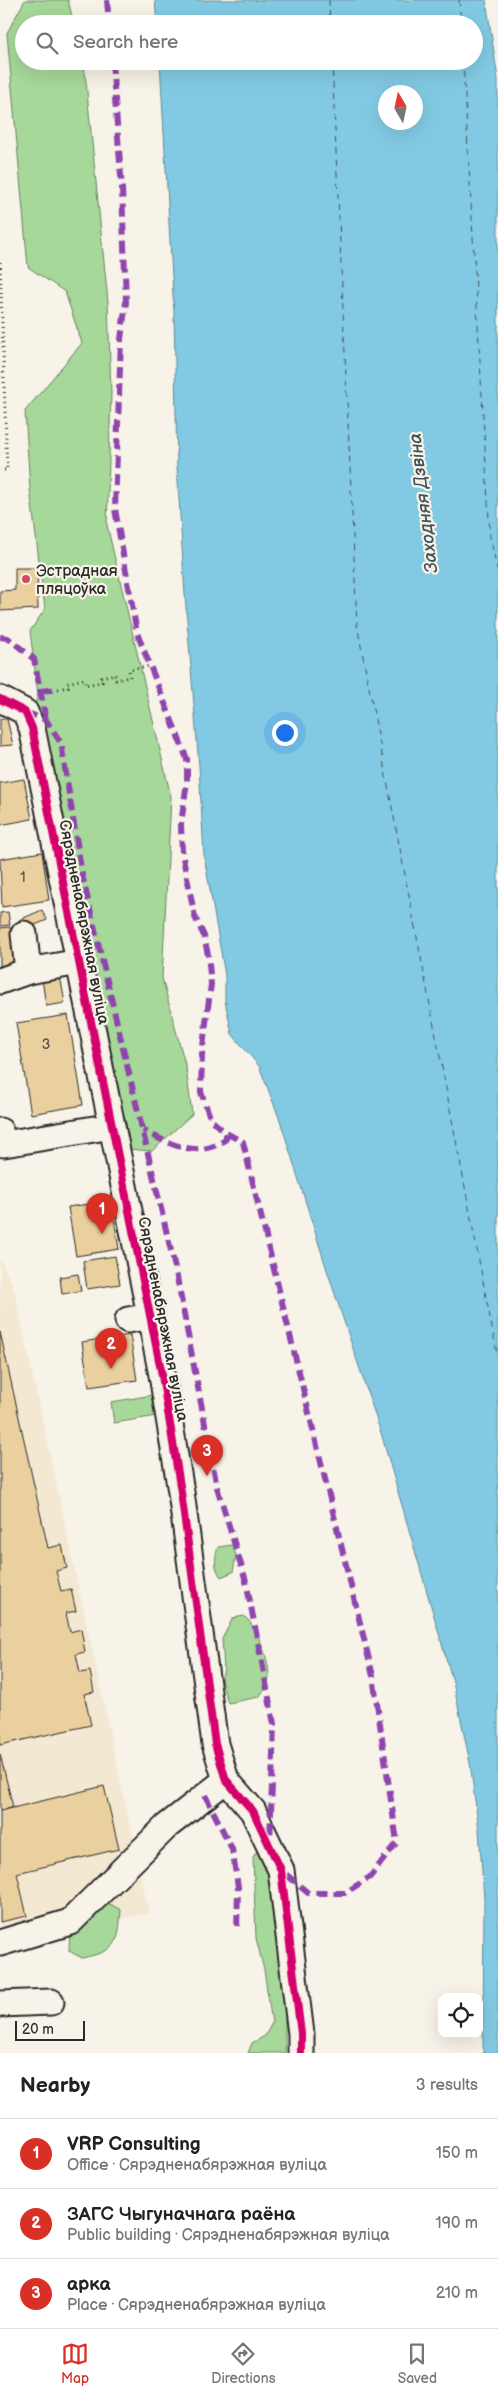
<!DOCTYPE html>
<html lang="en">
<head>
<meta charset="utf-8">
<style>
	body { margin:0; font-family:"Balsamiq Sans",sans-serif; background:#f6f6f6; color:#222 }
	.controls { position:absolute; right:15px; bottom:15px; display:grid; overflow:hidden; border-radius:10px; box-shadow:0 5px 20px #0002 }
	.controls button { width:45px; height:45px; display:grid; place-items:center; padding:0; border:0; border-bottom:1px solid #e0e0e0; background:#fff; color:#222; font:25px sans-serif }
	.compass { position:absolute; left:378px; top:85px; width:45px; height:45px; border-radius:50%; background:#fff; box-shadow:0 5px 20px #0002; rotate:351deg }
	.scale { position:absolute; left:15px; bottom:12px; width:70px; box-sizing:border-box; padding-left:5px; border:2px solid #2b2b2b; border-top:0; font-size:14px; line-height:18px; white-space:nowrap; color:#2b2b2b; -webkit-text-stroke:4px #f7f3e8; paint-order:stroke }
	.you { position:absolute; left:284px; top:732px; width:18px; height:18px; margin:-12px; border:4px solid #fff; border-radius:50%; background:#1a73e8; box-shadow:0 0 0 8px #1a73e833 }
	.badge { display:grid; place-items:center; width:32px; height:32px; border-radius:50%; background:#d93025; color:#fff; font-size:16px; font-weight:700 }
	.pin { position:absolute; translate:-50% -41px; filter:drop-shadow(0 1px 2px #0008) }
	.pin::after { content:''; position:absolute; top:26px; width:18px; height:15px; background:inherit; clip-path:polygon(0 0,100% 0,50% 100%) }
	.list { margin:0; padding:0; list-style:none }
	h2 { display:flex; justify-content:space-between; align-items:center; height:65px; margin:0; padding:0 20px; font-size:21px }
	h2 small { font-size:16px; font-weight:400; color:#767676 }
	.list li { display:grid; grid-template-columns:32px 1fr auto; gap:15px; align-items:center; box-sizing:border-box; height:70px; padding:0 20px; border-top:1px solid #e0e0e0 }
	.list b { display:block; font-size:19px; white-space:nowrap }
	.list p { margin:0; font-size:16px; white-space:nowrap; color:#767676 }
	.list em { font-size:16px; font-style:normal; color:#767676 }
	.icon { flex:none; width:28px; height:28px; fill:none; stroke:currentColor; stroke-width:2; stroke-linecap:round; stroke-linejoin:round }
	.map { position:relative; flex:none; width:498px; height:2053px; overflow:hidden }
	.search { position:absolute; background:#fff; box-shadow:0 5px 20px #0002; left:15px; right:15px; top:15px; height:55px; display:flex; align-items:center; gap:12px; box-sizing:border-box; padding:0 18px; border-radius:28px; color:#767676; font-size:19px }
	.sheet { height:275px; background:#fff }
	nav { display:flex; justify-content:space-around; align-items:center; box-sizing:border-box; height:70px; border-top:1px solid #e0e0e0; background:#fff; font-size:14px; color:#767676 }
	nav a { display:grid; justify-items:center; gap:2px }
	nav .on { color:#d93025 }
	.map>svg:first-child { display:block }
</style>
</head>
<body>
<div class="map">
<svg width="498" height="2053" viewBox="0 0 498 2053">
	<rect width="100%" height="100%" fill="#f7f3e8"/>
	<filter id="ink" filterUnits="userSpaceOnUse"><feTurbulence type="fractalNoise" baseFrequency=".02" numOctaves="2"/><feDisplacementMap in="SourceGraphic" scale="10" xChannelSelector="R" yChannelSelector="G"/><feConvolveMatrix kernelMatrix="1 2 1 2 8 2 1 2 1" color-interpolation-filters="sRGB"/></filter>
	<g filter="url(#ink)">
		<path fill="#f3e8d2" d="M0 1259 14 1289 149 1913 0 1945Z"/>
		<g fill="#a6d899" stroke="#688262">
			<path d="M25 0H68L74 24H24V61H83L85 72 108 302 111 393 107 525 171 797 162 978 186 1068 192 1114 152 1151 128 1149 33 712 38 694 30 631 45 609 30 489 25 411 82 343 65 292 28 267 7 33Z"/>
			<path d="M153 1395 157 1416 114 1423 111 1402Z"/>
			<path d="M232 1545 236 1555 233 1572 221 1577C214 1567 214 1559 218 1547Z"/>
			<path d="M244 1616C257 1626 273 1667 268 1683 266 1688 262 1693 259 1697L228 1703 221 1680 224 1669 222 1639 233 1618Z"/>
			<path d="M257 1851 267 1856 285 2004V2053H248L252 2043 265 2036 272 2023 264 1970 256 1938 253 1857Z"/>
			<path d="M110 1904 121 1910C118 1946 118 1950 82 1958L69 1951 70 1928 79 1920Z"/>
		</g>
		<path fill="#82cae3" stroke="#5f8a99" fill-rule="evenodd" d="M155 0H486L498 79V2053H483L484 1899 479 1830 470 1763 453 1682 381 1433 327 1270 280 1120 259 1066 232 1034 225 1001V975L204 856 199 766 185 595 177 467 174 313 160 61H474V24H157ZM386 92H416V122H386Z"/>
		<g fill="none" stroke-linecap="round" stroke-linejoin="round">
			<g stroke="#415359" stroke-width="1" stroke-dasharray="6 5" stroke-linecap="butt">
				<path d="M329 0 330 24"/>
				<path d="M459 0 461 24"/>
				<path d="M332 61 357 625 498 1359"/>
				<path d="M463 61 490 537 498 573"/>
			</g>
		</g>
		<g fill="#ebd09f" stroke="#2b2b2b">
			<path d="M15 568H37L38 609 0 611V591L15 590Z"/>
			<path d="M0 719H7L13 745 0 746Z"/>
			<path d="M24 779 32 819 0 825V783Z"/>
			<path d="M42 852 49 900 2 907 0 859Z"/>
			<path d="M42 910 47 920 23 930 19 920Z"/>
			<path d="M8 912 10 925 0 926V913Z"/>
			<path d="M10 927 14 965 0 966V928Z"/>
			<path d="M60 976 65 1003 46 1006 42 979Z"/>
			<path d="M68 1015 83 1105 31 1114 16 1023Z"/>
			<path d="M111 1201 119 1249 76 1256 68 1207Z"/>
			<path d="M115 1256 120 1284 87 1289 83 1261Z"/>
			<path d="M78 1274 81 1291 62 1294 60 1277Z"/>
			<path d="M0 1332 48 1548 62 1545 67 1568 56 1571 61 1591 71 1589 76 1611 66 1613 70 1632 81 1629 85 1652 76 1654 80 1673 90 1671 94 1692 84 1694 91 1725 0 1745Z"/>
			<path d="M130 1335 137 1380 89 1387 82 1342Z"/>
			<path d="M0 1754 13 1807 0 1811Z"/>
			<path d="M104 1786 119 1849 17 1873 27 1916 0 1922V1811Z"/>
		</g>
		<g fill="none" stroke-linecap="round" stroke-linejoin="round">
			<defs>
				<g id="minor">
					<path d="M0 699 25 712 32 728 162 1375 181 1492 215 1744 226 1780 253 1811 281 1870 301 2034V2053"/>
					<path d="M24 934 28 971"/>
					<path d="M0 981 28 971 80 962"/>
					<path d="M0 1131 4 1144 112 1126"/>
					<path d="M128 1320 151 1316"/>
					<path d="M0 1943 70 1922 167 1826 226 1780"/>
					<path d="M0 2004 51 2002"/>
				</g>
			</defs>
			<use href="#minor" stroke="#2b2b2b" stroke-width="29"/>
			<g stroke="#2b2b2b" stroke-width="3" stroke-dasharray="1 4" stroke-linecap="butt">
				<path d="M0 262 7 470H0"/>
				<path d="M58 689 68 687 67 683 84 679 85 685 102 682 101 677 115 674 116 680 130 677 129 670 149 666"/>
			</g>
			<use href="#minor" stroke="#f7f3e8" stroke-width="25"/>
			<g stroke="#8e44ad" stroke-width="6" stroke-dasharray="12 6" stroke-linecap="butt">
				<path d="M107 0 109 24"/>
				<path d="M112 61 122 188 126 302 121 339 115 509 137 633 187 759V782L181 824 182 853 195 917 204 936 208 955 211 984 202 1054 201 1092 211 1120 226 1133V1139C200 1160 168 1144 143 1130"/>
				<path d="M0 637 8 638 34 659 46 720"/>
				<path d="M41 691 58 689"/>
				<path d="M25 712 46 720 61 743 82 875 176 1272 217 1487 246 1581 274 1724 270 1842"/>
				<path d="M226 1133 243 1142 373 1676 397 1842 370 1877 345 1893H308L281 1870"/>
				<path d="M205 1795 232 1849 238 1887 237 1932"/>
			</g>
			<defs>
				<path id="cycleway" d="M0 699 25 712 32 728 162 1375 181 1492 215 1744 226 1780 253 1811 281 1870 301 2034V2053"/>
			</defs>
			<use href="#cycleway" stroke="#f7f3e8" stroke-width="11"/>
			<use href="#cycleway" stroke="#d6006c" stroke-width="8"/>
		</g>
	</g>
	<circle fill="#d1495b" stroke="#f7f3e8" stroke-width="2" cx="26" cy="579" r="5"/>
	<g text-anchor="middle" stroke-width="4.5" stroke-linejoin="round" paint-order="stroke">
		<g font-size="14" fill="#5b5448">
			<text x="23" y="882">1</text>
			<text x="46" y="1049">3</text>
		</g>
		<g font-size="16" fill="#2b2b2b" stroke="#f7f3e8" text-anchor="start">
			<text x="36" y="576">Эстрадная<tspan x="36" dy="18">пляцоўка</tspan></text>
		</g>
		<g font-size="16" fill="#2b2b2b" stroke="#f7f3e8">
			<text transform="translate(85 922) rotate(79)" y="6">Сярэдненабярэжная вуліца</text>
			<text transform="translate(164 1319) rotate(79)" y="6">Сярэдненабярэжная вуліца</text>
		</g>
		<g font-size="18" font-style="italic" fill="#415359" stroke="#f7f3e8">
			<text transform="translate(423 503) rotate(-97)" y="6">Заходняя Дзвіна</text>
		</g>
	</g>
</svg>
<div class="controls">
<button><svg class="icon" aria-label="locate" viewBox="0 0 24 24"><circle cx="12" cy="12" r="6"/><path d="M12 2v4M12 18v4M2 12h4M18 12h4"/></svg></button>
</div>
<svg class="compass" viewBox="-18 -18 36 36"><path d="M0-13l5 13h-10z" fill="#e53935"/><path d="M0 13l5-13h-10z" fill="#767676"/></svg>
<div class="scale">20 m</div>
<div class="you"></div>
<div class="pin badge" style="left:102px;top:1234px">1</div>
<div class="pin badge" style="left:111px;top:1369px">2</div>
<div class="pin badge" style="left:207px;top:1476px">3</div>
<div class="search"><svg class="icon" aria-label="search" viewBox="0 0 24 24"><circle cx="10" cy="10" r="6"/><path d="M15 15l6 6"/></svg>Search here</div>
</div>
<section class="sheet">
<h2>Nearby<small>3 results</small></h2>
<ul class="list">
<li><span class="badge">1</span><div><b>VRP Consulting</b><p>Office · Сярэдненабярэжная вуліца</p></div><em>150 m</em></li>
<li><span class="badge">2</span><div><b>ЗАГС Чыгуначнага раёна</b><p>Public building · Сярэдненабярэжная вуліца</p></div><em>190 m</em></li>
<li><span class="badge">3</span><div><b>арка</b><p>Place · Сярэдненабярэжная вуліца</p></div><em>210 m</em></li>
</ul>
</section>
<nav>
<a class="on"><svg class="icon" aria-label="map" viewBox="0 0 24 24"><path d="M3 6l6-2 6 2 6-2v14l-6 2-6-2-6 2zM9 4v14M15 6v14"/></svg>Map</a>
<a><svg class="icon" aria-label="directions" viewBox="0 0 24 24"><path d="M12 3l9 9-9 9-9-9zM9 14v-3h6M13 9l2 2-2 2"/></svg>Directions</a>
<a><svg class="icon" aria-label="saved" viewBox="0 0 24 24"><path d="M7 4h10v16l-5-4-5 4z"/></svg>Saved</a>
</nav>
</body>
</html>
